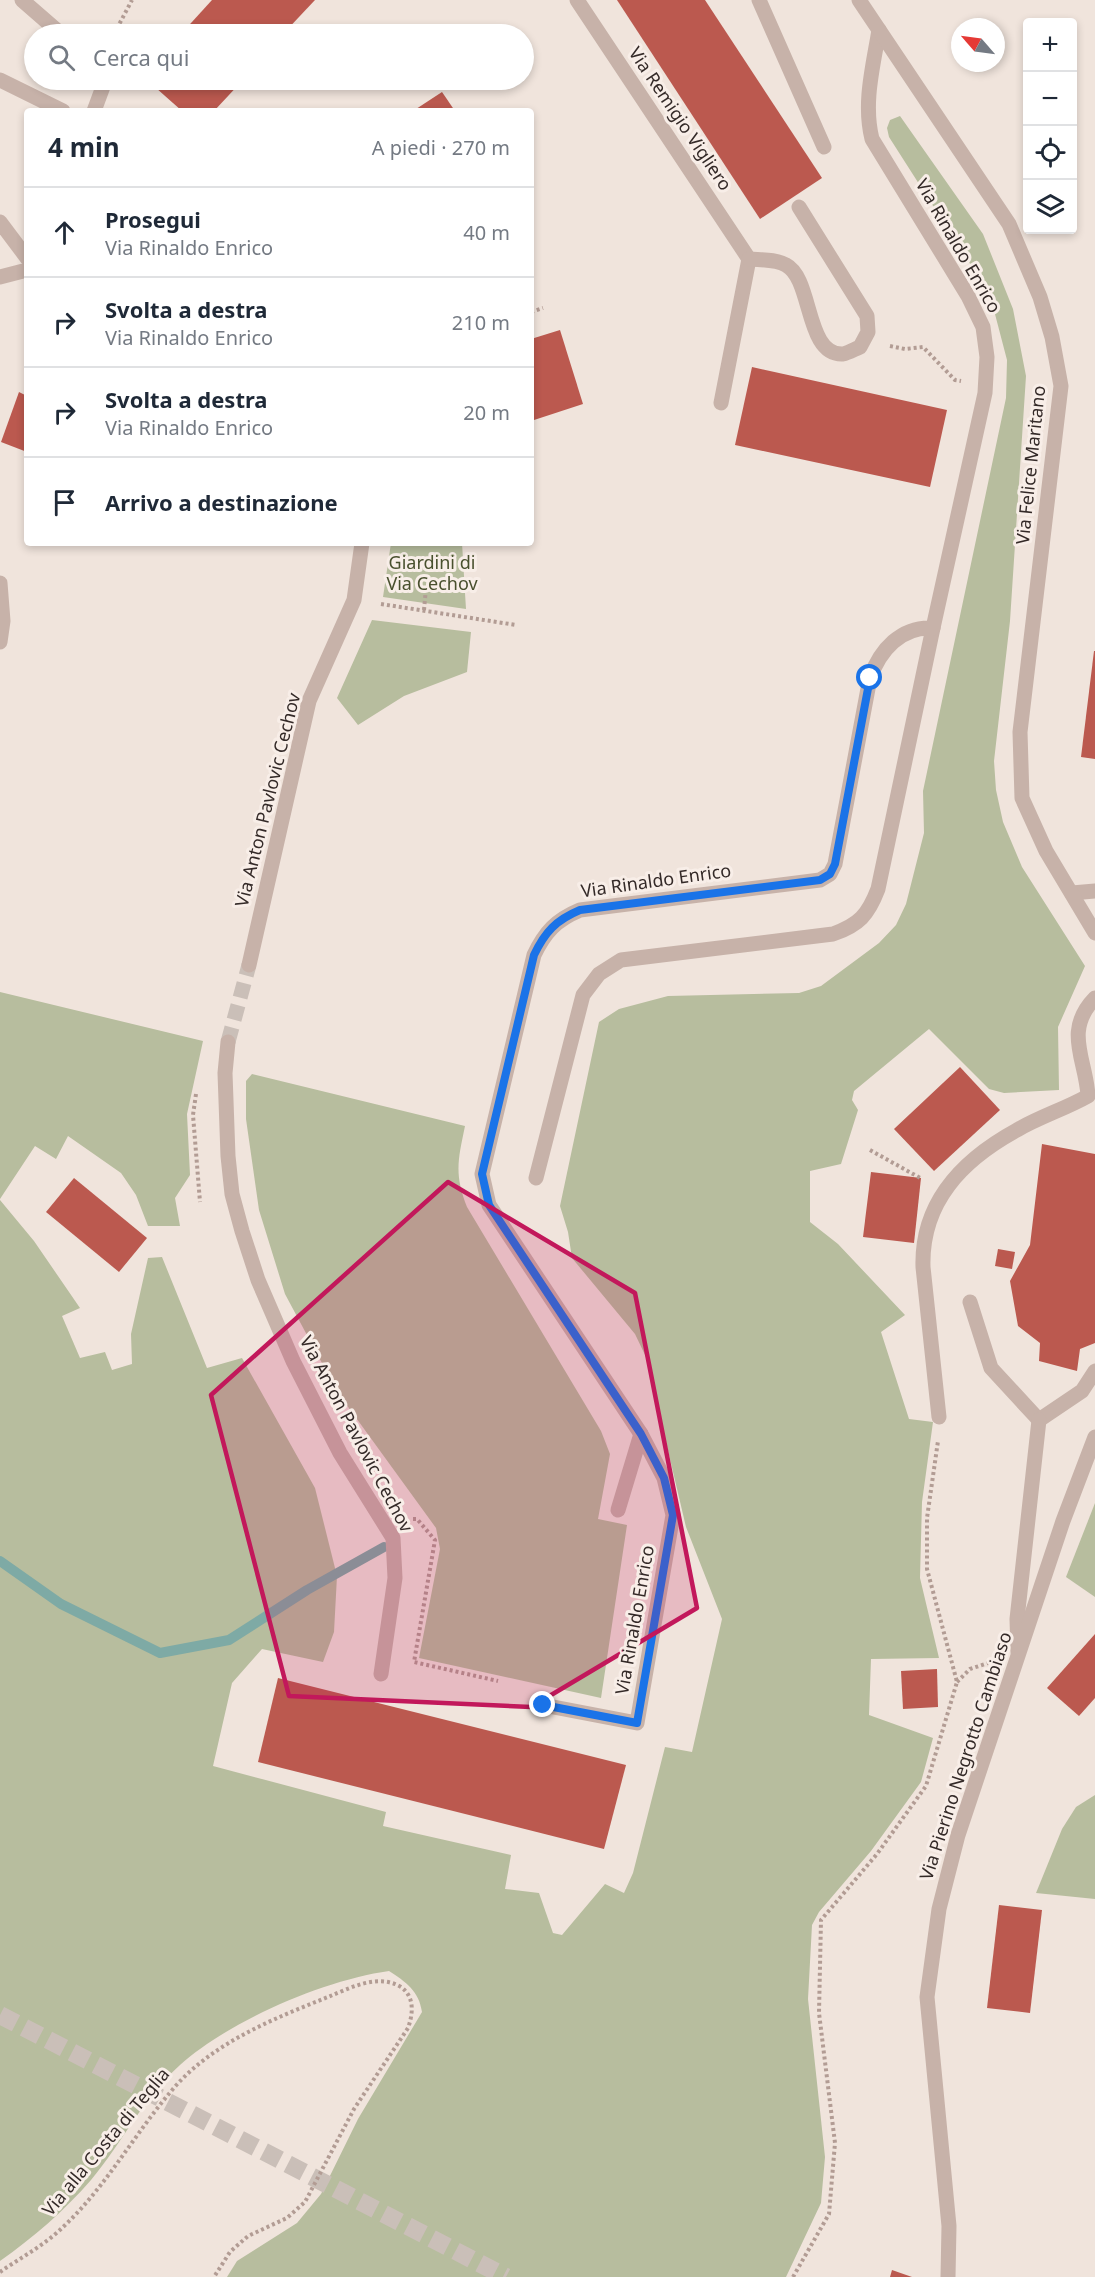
<!DOCTYPE html>
<html lang="it">
<head>
<meta charset="utf-8">
<style>
	body { margin:0; font-family:"Noto Sans",sans-serif; background:#f2f2f3; color:#1f2937 }
	.controls { position:absolute; right:18px; top:18px; display:grid; overflow:hidden; border-radius:6px; box-shadow:0 3px 9px #0003 }
	.controls button { width:54px; height:54px; display:grid; place-items:center; padding:0; border:0; border-bottom:2px solid #e0e1e3; background:#fff; color:#1f2937; font:30px sans-serif }
	.compass { position:absolute; left:951px; top:18px; width:54px; height:54px; border-radius:50%; background:#fff; box-shadow:0 3px 9px #0003; rotate:298deg }
	.stop { position:absolute; width:18px; height:18px; margin:-14px; border:4px solid #1a73e8; border-radius:50%; background:#fff }
	.stop.end { background:#1a73e8; border-color:#fff; box-shadow:0 2px 6px #0008 }
	.list { margin:0; padding:0; list-style:none }
	h2 { display:flex; justify-content:space-between; align-items:center; height:78px; margin:0; padding:0 24px; font-size:26px }
	h2 small { font-size:20px; font-weight:400; color:#747a83 }
	.list li { display:grid; grid-template-columns:39px 1fr auto; gap:18px; align-items:center; box-sizing:border-box; height:90px; padding:0 24px; border-top:2px solid #e0e1e3 }
	.list b { display:block; font-size:22px; white-space:nowrap }
	.list p { margin:0; font-size:20px; white-space:nowrap; color:#747a83 }
	.list em { font-size:20px; font-style:normal; color:#747a83 }
	.icon { flex:none; width:33px; height:33px; fill:none; stroke:currentColor; stroke-width:2; stroke-linecap:round; stroke-linejoin:round }
	.map { position:relative; flex:none; width:1095px; height:2277px; overflow:hidden }
	.search { position:absolute; background:#fff; box-shadow:0 3px 9px #0003; left:24px; top:24px; width:510px; height:66px; display:flex; align-items:center; gap:15px; box-sizing:border-box; padding:0 21px; border-radius:33px; color:#747a83; font-size:22px }
	.panel { position:absolute; background:#fff; box-shadow:0 3px 9px #0003; left:24px; top:108px; width:510px; height:438px; border-radius:6px }
	.map>svg:first-child { display:block }
</style>
</head>
<body>
<div class="map">
<svg width="1095" height="2277" viewBox="0 0 1095 2277">
	<rect width="100%" height="100%" fill="#f0e4dc"/>
	<g fill="#b7bd9e">
		<path d="M900 116 983 234 1013 309 1026 376 1010 621 994 761 996 790 1003 822 1022 867 1085 966 1058 1027 1059 1090 1004 1093 989 1089 929 1029 854 1091 852 1100 858 1110 841 1164 810 1171V1222L838 1244 905 1315 881 1332 909 1419 933 1422 922 1502 920 1578 939 1658 871 1659 869 1715 933 1738 921 1782 871 1851 819 1912 812 1925 808 1999 825 2157 821 2203 786 2277H227L237 2261 297 2223 321 2194 358 2119 422 2012C419 1991 406 1982 389 1971 324 1980 229 2021 180 2065 144 2097 122 2143 91 2180 64 2211 34 2237 0 2261V1200L34 1241 80 1308 62 1316 80 1358 105 1352 112 1370 132 1364 131 1334 148 1258 162 1257 207 1368 242 1358 315 1488 337 1576 334 1632 323 1662 262 1649 232 1683 213 1766 386 1812 383 1826 511 1855 505 1889 539 1893 553 1933 562 1935 605 1884 624 1893 633 1873 665 1747 692 1752 722 1619 686 1527 646 1357 635 1334 572 1258 568 1232 560 1206 599 1022 619 1009 668 996 799 993 821 986 879 943 896 925 906 904 924 833 923 791 1006 398 1007 360 990 295 889 137 887 128 890 120Z"/>
		<path d="M391 543H462L466 609 383 597Z"/>
		<path d="M372 620 471 632 467 672 404 696 358 725 337 698Z"/>
		<path d="M0 992 203 1041 187 1114 190 1175 175 1198 180 1226H148L136 1195 121 1173 68 1136 56 1159 35 1146 0 1199Z"/>
		<path d="M252 1074 465 1126C458 1160 454 1174 467 1207L601 1431 610 1454 598 1519 627 1525 601 1698 419 1658 440 1549 436 1528 338 1393 285 1294 259 1210 246 1119V1081Z"/>
		<path d="M1095 1503V1597L1066 1577Z"/>
		<path d="M1095 1795V1899L1036 1893 1062 1829 1076 1807Z"/>
	</g>
	<g fill="none" stroke-linecap="round" stroke-linejoin="round">
		<path stroke="#7eaaa5" stroke-width="10" d="M0 1561 61 1604 160 1653 229 1640 307 1590 384 1547"/>
	</g>
	<g fill="#bb594f">
		<path d="M212 0H315L283 34H181Z"/>
		<path d="M617 0H705L822 178 760 219Z"/>
		<path d="M147 80H243L214 111H182Z"/>
		<path d="M442 92 455 111H413Z"/>
		<path d="M560 330 583 404 531 421V339Z"/>
		<path d="M752 367 947 410 930 487 735 445Z"/>
		<path d="M19 392 27 396V452L1 442Z"/>
		<path d="M1094 651H1095V759L1081 757Z"/>
		<path d="M960 1067 1000 1110 934 1171 894 1129Z"/>
		<path d="M1042 1144 1095 1154V1343L1080 1349 1077 1371 1039 1361 1040 1343 1018 1326 1010 1281 1030 1245Z"/>
		<path d="M871 1172 921 1178 914 1243 863 1237Z"/>
		<path d="M74 1178 147 1238 119 1272 46 1212Z"/>
		<path d="M998 1249 1015 1252 1012 1269 995 1266Z"/>
		<path d="M1095 1634V1698L1079 1716 1047 1688Z"/>
		<path d="M937 1669 938 1707 903 1709 901 1671Z"/>
		<path d="M278 1678 626 1765 604 1849 258 1762Z"/>
		<path d="M999 1905 1042 1910 1030 2013 987 2008Z"/>
		<path d="M892 2270 912 2277H890Z"/>
	</g>
	<g fill="none" stroke-linecap="round" stroke-linejoin="round">
		<path stroke="#cabfb8" stroke-width="15" stroke-dasharray="15 8" stroke-linecap="butt" d="M228 1042 249 965"/>
		<path stroke="#cabfb8" stroke-width="18" stroke-dasharray="18 9" stroke-linecap="butt" d="M0 2015 506 2277"/>
		<g stroke="#b29c94" stroke-width="4" stroke-dasharray="3 3" stroke-linecap="butt">
			<path d="M114 34 132 0"/>
			<path d="M531 312 543 308"/>
			<path d="M890 346 905 349 923 347 955 380 961 381"/>
			<path d="M381 604 516 625"/>
			<path d="M424 610 426 588"/>
			<path d="M196 1094 193 1115 200 1202"/>
			<path d="M870 1150 922 1179"/>
			<path d="M413 1519H417L435 1540 414 1662 498 1681"/>
			<path d="M957 1682 970 1669 988 1663"/>
			<path d="M0 2272C20 2258 45 2245 63 2227 106 2187 135 2133 173 2089 212 2043 273 2019 328 1997 350 1988 378 1973 401 1987 415 1997 413 2014 408 2028L354 2109 305 2202 287 2218 248 2236 230 2252 214 2277"/>
			<path d="M793 2277 829 2214 835 2143 819 2013 821 1920 877 1854 926 1786 957 1682 927 1569V1518L938 1441"/>
		</g>
		<g stroke="#c7b2a9" stroke-width="15">
			<path d="M536 1178 583 995 599 974 621 960 833 934C859 925 868 915 878 889L933 628"/>
			<path d="M970 1302 991 1368 1039 1420"/>
			<path d="M1039 1420 1082 1391 1095 1371"/>
			<path d="M1018 1652 1017 1619 1039 1420"/>
		</g>
		<g stroke="#c7b2a9" stroke-width="15">
			<path d="M0 222 27 258"/>
			<path d="M0 277 27 270"/>
		</g>
		<g stroke="#c7b2a9" stroke-width="15">
			<path d="M22 0 61 34"/>
			<path d="M577 0 749 259 721 403"/>
			<path d="M759 0 824 147"/>
			<path d="M0 80 63 111"/>
			<path d="M94 111 104 84 103 80"/>
			<path d="M749 259C761 260 776 259 786 265 813 279 805 356 843 354 848 353 855 349 860 347L868 332 867 316 799 207"/>
			<path d="M1072 893 1095 891"/>
			<path d="M249 965 309 701 354 600 362 543"/>
			<path d="M228 1042 225 1073 228 1156 232 1194 242 1231 258 1280 293 1361 340 1453 393 1538 395 1578 381 1674"/>
			<path d="M939 1417 923 1267C921 1202 962 1160 1017 1130 1039 1117 1065 1109 1088 1096 1086 1059 1063 1031 1095 998"/>
			<path d="M618 1510 641 1434"/>
			<path d="M543 1705 637 1723 673 1515 664 1478 641 1434 489 1205 482 1174 534 955C545 932 556 920 580 910L820 880 830 874 835 864 870 678C880 650 901 626 933 628L985 393 987 357 983 327 968 296 872 139C863 103 873 67 879 30"/>
			<path d="M948 2277 949 2226 927 1997 939 1909 958 1835 1063 1521 1095 1437"/>
		</g>
		<g stroke="#c7b2a9" stroke-width="15">
			<path d="M859 0 1009 224 1040 297 1052 337 1061 386 1020 732 1022 798 1046 851 1095 933"/>
			<path d="M0 583 3 621 0 642"/>
		</g>
	</g>
	<g fill="none" stroke-linecap="round" stroke-linejoin="round">
		<path stroke="#1a73e8" stroke-width="8" d="M543 1705 637 1723 673 1515 664 1478 641 1434 489 1205 482 1174 534 955C545 932 556 920 580 910L820 880 830 874 835 864 870 678"/>
	</g>
	<path fill="#c2185b" fill-opacity="0.2" stroke="#c2185b" stroke-width="4.5" stroke-linejoin="round" d="M448 1182 635 1293 697 1608 531 1707 289 1696 211 1395Z"/>
	<g text-anchor="middle" stroke-width="6" stroke-linejoin="round" paint-order="stroke">
		<g font-size="18" fill="#342a28" stroke="#f8eee8">
			<text transform="translate(680 119) rotate(56)" y="6">Via Remigio Vigliero</text>
			<text transform="translate(958 246) rotate(60)" y="6">Via Rinaldo Enrico</text>
			<text transform="translate(1031 465) rotate(-84)" y="6">Via Felice Maritano</text>
			<text transform="translate(268 800) rotate(-76)" y="6">Via Anton Pavlovic Cechov</text>
			<text transform="translate(656 881) rotate(-8)" y="6">Via Rinaldo Enrico</text>
			<text transform="translate(356 1434) rotate(62)" y="6">Via Anton Pavlovic Cechov</text>
			<text transform="translate(635 1620) rotate(-80)" y="6">Via Rinaldo Enrico</text>
			<text transform="translate(966 1756) rotate(-72)" y="6">Via Pierino Negrotto Cambiaso</text>
			<text transform="translate(106 2142) rotate(-50)" y="6">Via alla Costa di Teglia</text>
		</g>
		<g font-size="18" fill="#49502e" stroke="#f8eee8">
			<text x="432" y="569">Giardini di<tspan x="432" dy="21">Via Cechov</tspan></text>
		</g>
	</g>
</svg>
<div class="controls">
<button>+</button>
<button>−</button>
<button><svg class="icon" aria-label="locate" viewBox="0 0 24 24"><circle cx="12" cy="12" r="6"/><path d="M12 2v4M12 18v4M2 12h4M18 12h4"/></svg></button>
<button><svg class="icon" aria-label="layers" viewBox="0 0 24 24"><path d="M12 4l9 5-9 5-9-5zM3 14l9 5 9-5"/></svg></button>
</div>
<svg class="compass" viewBox="-18 -18 36 36"><path d="M0-13l5 13h-10z" fill="#e53935"/><path d="M0 13l5-13h-10z" fill="#747a83"/></svg>
<div class="stop" style="left:870px;top:678px"></div>
<div class="stop end" style="left:543px;top:1705px"></div>
<div class="search"><svg class="icon" aria-label="search" viewBox="0 0 24 24"><circle cx="10" cy="10" r="6"/><path d="M15 15l6 6"/></svg>Cerca qui</div>
<section class="panel">
<h2>4 min<small>A piedi · 270 m</small></h2>
<ul class="list">
<li><svg class="icon" aria-label="ahead" viewBox="0 0 24 24"><path d="M12 20V5M6 11l6-6 6 6"/></svg><div><b>Prosegui</b><p>Via Rinaldo Enrico</p></div><em>40 m</em></li>
<li><svg class="icon" aria-label="right" viewBox="0 0 24 24"><path d="M7 20v-9h11M14 6l5 5-5 5"/></svg><div><b>Svolta a destra</b><p>Via Rinaldo Enrico</p></div><em>210 m</em></li>
<li><svg class="icon" aria-label="right" viewBox="0 0 24 24"><path d="M7 20v-9h11M14 6l5 5-5 5"/></svg><div><b>Svolta a destra</b><p>Via Rinaldo Enrico</p></div><em>20 m</em></li>
<li><svg class="icon" aria-label="arrive" viewBox="0 0 24 24"><path d="M6 21V4h12l-3 4 3 4H6"/></svg><div><b>Arrivo a destinazione</b></div></li>
</ul>
</section>
</div>
</body>
</html>
